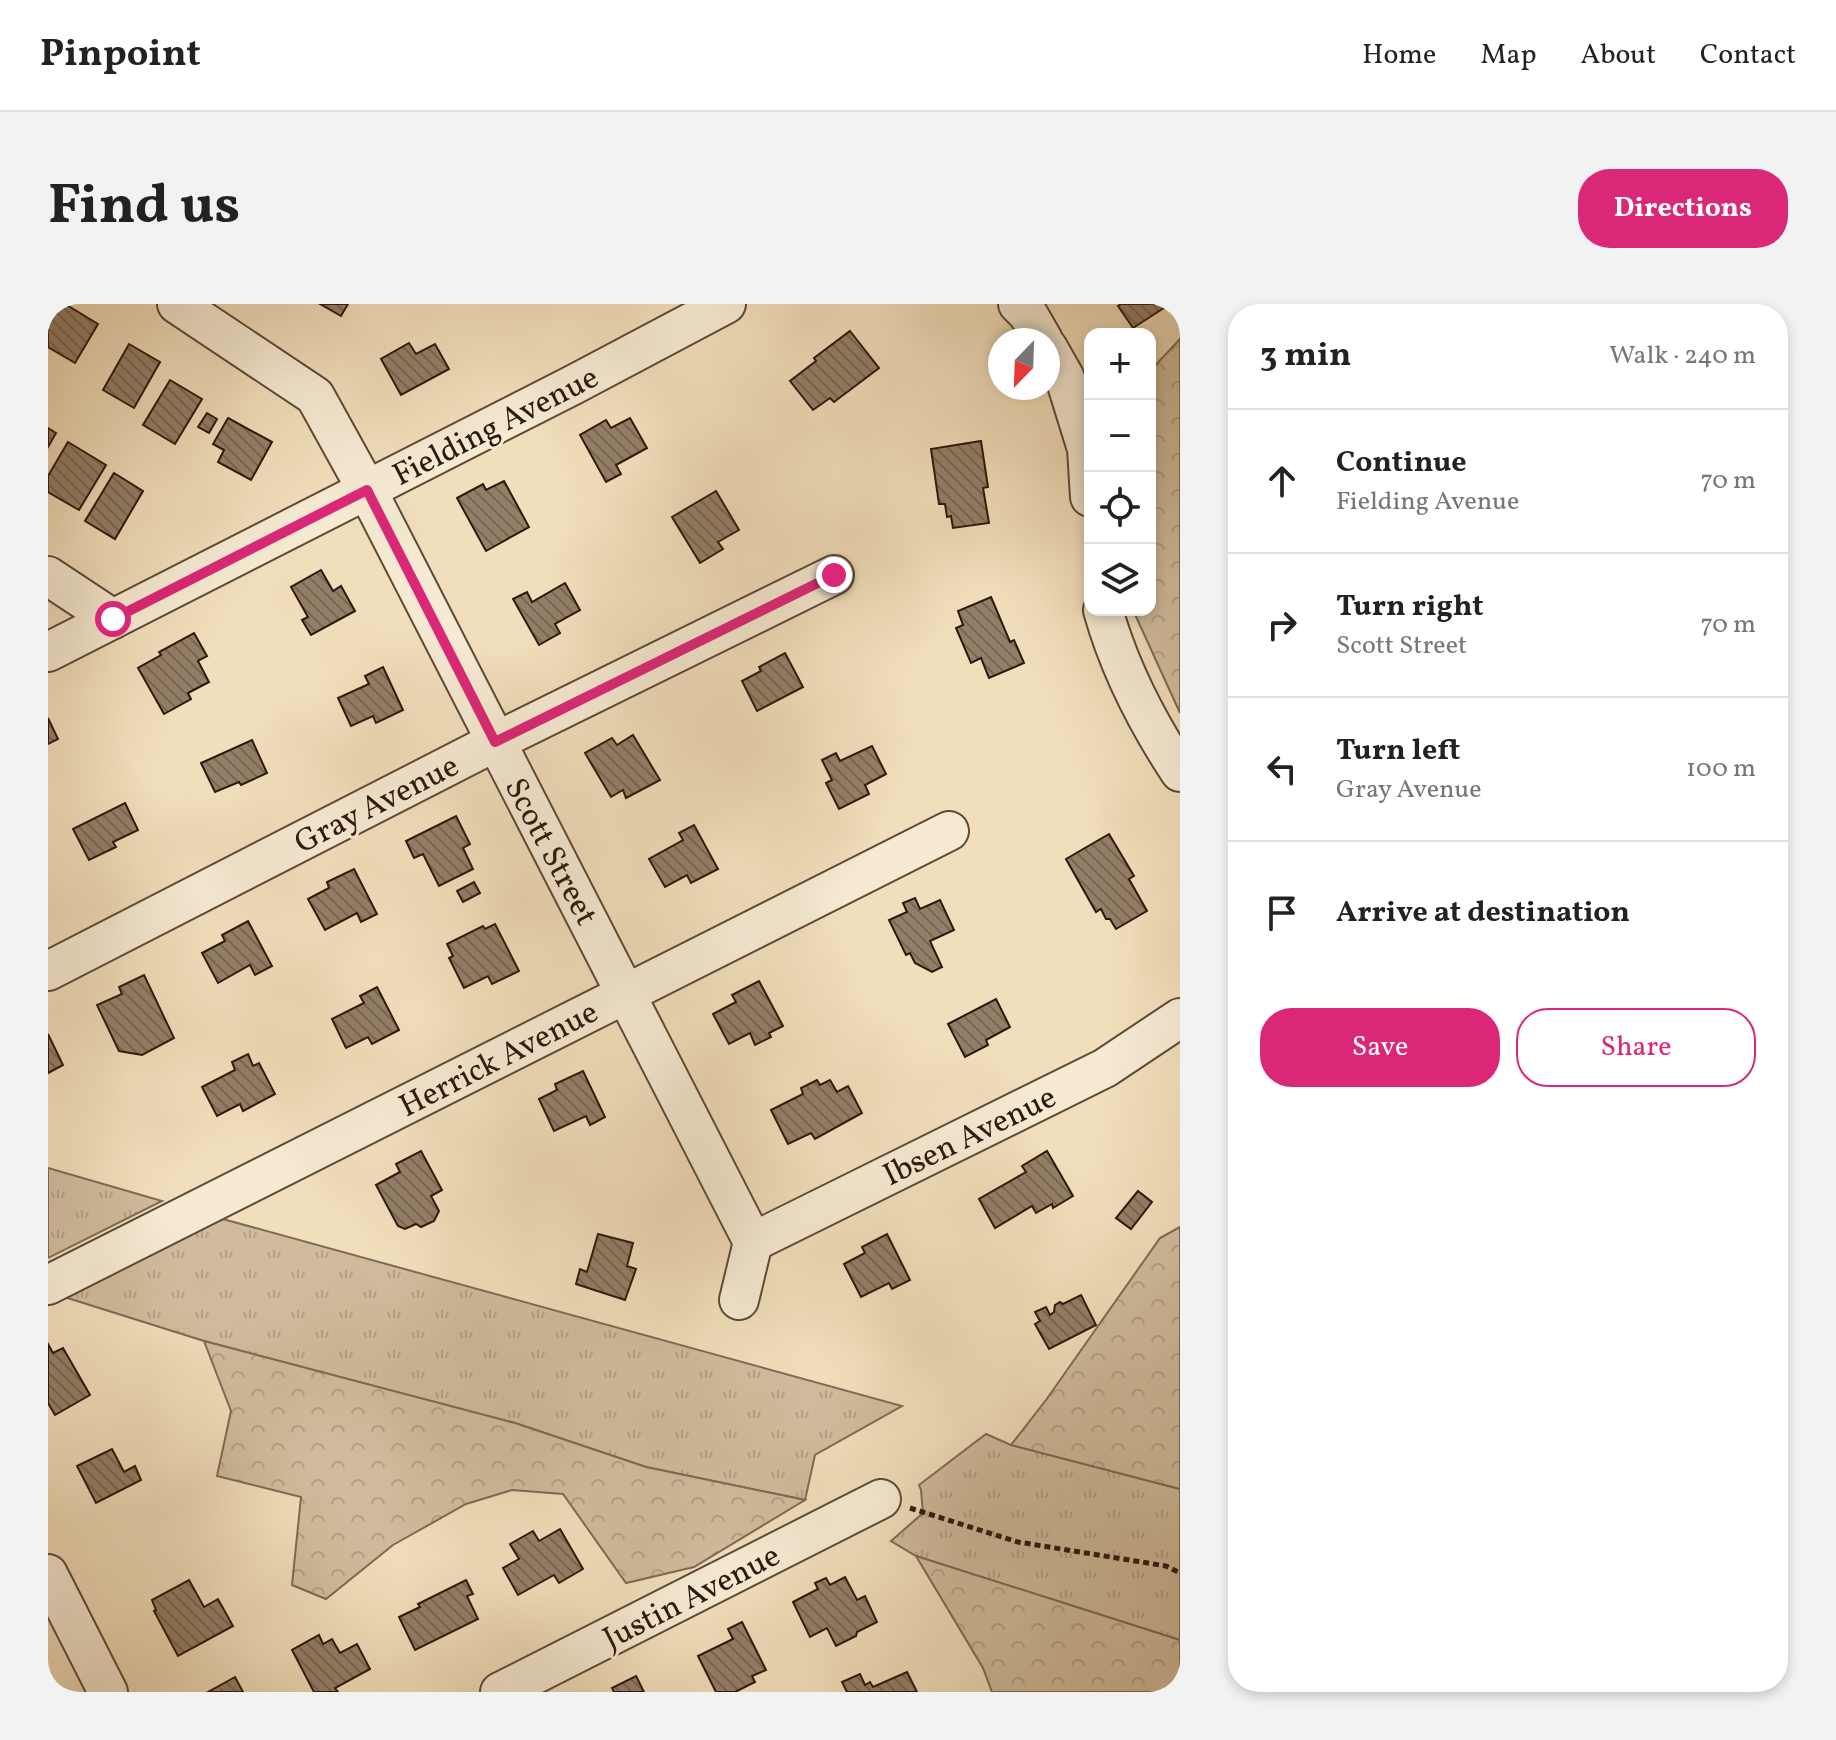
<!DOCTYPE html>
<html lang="en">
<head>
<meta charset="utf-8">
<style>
	body { margin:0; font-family:Vollkorn,serif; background:#f2f2f2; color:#222 }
	.controls { position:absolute; right:24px; top:24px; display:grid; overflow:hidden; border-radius:16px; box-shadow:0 4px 12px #0003 }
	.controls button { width:72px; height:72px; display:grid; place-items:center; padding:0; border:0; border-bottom:2px solid #e0e0e0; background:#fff; color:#222; font:40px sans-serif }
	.compass { position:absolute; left:940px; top:24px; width:72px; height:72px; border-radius:50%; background:#fff; box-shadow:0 4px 12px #0003; rotate:203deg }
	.stop { position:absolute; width:24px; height:24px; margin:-18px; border:6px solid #db2777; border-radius:50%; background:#fff }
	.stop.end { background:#db2777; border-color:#fff; box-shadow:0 2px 8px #0008 }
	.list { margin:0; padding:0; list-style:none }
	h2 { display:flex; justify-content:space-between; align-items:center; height:104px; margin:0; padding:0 32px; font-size:34px }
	h2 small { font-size:26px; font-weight:400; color:#767676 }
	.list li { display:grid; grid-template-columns:52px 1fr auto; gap:24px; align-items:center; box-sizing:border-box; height:144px; padding:0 32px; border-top:2px solid #e0e0e0 }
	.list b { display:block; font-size:30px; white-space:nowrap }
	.list p { margin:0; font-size:26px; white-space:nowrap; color:#767676 }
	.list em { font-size:26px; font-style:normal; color:#767676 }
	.actions { display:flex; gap:16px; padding:24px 32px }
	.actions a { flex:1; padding:18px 0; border:2px solid #db2777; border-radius:32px; text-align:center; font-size:28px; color:#db2777 }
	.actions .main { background:#db2777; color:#fff }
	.icon { flex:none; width:44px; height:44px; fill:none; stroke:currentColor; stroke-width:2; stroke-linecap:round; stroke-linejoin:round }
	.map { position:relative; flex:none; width:1132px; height:1388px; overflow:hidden; border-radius:32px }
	header { display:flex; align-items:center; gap:48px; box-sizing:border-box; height:112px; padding:0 40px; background:#fff; border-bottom:2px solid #e0e0e0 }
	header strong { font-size:38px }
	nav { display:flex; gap:44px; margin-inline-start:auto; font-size:28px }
	.intro { display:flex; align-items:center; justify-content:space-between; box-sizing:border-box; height:192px; padding:0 48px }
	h1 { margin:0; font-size:56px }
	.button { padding:20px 36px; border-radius:32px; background:#db2777; color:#fff; font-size:28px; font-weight:700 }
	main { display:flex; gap:48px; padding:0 48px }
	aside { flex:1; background:#fff; border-radius:32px; box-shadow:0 4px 12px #0003 }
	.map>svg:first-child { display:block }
</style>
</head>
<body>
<header>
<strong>Pinpoint</strong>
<nav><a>Home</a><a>Map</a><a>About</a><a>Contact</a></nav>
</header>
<div class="intro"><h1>Find us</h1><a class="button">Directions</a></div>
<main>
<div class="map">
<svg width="1132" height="1388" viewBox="0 0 1132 1388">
	<defs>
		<pattern id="grass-tufts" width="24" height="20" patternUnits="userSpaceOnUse" patternTransform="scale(2)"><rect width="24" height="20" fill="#d0bc9d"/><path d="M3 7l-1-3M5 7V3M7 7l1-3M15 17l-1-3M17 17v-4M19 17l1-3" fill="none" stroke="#b3a186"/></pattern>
		<pattern id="forest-crowns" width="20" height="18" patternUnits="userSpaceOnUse" patternTransform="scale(2)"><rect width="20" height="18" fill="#d0bc9d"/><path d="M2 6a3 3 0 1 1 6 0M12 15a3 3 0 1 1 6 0" fill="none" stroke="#b3a186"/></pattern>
		<pattern id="building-back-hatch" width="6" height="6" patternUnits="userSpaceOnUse" patternTransform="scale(2)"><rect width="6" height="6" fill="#937e67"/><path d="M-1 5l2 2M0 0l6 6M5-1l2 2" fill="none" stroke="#786653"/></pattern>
	</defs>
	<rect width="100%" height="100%" fill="#f1debb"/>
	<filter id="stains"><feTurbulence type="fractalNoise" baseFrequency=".0025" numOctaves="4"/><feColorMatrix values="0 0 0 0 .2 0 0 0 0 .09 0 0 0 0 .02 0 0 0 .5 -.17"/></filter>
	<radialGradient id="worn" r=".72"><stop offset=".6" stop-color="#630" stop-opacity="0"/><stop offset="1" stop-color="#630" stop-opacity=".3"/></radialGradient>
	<g fill="url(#grass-tufts)" stroke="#7f6a55" stroke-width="2">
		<path d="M0 864 114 897 0 954Z"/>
		<path d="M164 912 854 1102 767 1151 757 1196 598 1163 467 1119 156 1037 10 991Z"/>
		<path d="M938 1130 963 1141 1132 1185V1336L868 1252 843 1237 875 1209 873 1186 871 1181Z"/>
	</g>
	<g fill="url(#forest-crowns)" stroke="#7f6a55" stroke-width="2">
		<path d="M1132 35V409L1085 306H1102V67Z"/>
		<path d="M1132 923V1185L963 1141 998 1096 1112 934Z"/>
		<path d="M156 1037 467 1119 598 1163 757 1196 646 1263 578 1279 515 1190 464 1186 418 1200 345 1241 278 1295 244 1281 253 1193 169 1172 183 1107Z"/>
		<path d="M868 1252 1132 1336V1388H944L935 1364Z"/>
	</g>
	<g fill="url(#building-back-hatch)" stroke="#2e170d" stroke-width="2">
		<path d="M0 0H17L50 20 27 59 0 43Z"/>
		<path d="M272 0H300L293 12Z"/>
		<path d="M1073 0H1122L1085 24 1070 2Z"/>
		<path d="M802 27 831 64 786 98 782 94 765 106 742 77 768 57 766 54Z"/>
		<path d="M361 39 368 50 387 40 401 65 353 91 333 55Z"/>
		<path d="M81 40 112 58 86 104 55 86Z"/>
		<path d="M122 76 154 95 127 140 95 121Z"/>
		<path d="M159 109 169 115 161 129 150 123Z"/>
		<path d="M180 114 224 138 203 176 170 158 176 146 165 140Z"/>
		<path d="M582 114 599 144 568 161 573 170 558 178 532 131 558 116 563 124Z"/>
		<path d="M0 124 8 129 0 143Z"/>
		<path d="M933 137 940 183 935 184 941 219 905 224 903 212 899 213 897 200H891L883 145Z"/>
		<path d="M20 138 58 161 31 206 0 188V172Z"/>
		<path d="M66 169 95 187 67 235 37 217Z"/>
		<path d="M456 177 481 223 438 247 409 194 435 180 438 186Z"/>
		<path d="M668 187 691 226 670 238 675 245 652 259 624 213Z"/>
		<path d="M273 266 285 287 293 282 307 307 263 331 254 316 260 313 243 283Z"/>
		<path d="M517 279 532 306 507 320 512 329 491 341 465 295 479 288 484 298Z"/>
		<path d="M943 293 962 338 966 336 976 359 941 374 933 354 923 359 908 324 915 321 910 307Z"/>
		<path d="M146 329 159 352 150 357 161 378 140 389 143 395 116 410 90 364 113 351 111 348Z"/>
		<path d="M737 349 755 383 709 407 694 377 713 367 711 363Z"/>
		<path d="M335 363 355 406 328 419 325 412 303 422 290 394 321 380 317 372Z"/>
		<path d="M0 414 10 435 0 440Z"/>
		<path d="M585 431 612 476 578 494 575 486 563 493 537 449 564 434 569 441Z"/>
		<path d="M204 436 219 469 193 481 191 478 167 488 153 459Z"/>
		<path d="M824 442 838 470 817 481 821 490 791 505 778 479 784 476 774 456 788 449 792 457Z"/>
		<path d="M77 499 90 526 65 538 68 543 41 556 25 525Z"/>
		<path d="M408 512 422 540 415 544 425 565 391 582 375 550 366 554 358 537Z"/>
		<path d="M646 521 670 565 643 579 639 571 617 583 601 555 635 536 631 529Z"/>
		<path d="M1061 530 1086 572 1081 575 1099 607 1068 625 1062 615H1058L1053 605 1048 608 1018 555Z"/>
		<path d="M306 565 329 610 313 618 309 609 277 626 260 595 281 584 279 578Z"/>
		<path d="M426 578 432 589 415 598 409 587Z"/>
		<path d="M867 594 872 605 892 596 906 626 882 637 894 663 884 668 867 659 862 649 858 651 841 616 859 608 855 599Z"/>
		<path d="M200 617 224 662 207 671 202 661 170 679 154 649 177 637 174 631Z"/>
		<path d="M447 620 471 667 444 680 440 672 416 684 401 654 405 652 399 640 435 622 437 625Z"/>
		<path d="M96 671 126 734 94 751 71 747 49 701 74 690 71 683Z"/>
		<path d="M711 677 735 722 721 729 723 733 707 741 702 729 681 740 665 710 688 698 684 691Z"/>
		<path d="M329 683 351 726 324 740 320 733 298 744 284 715 316 699 312 692Z"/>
		<path d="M948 695 962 723 938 736 940 741 917 753 900 720Z"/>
		<path d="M0 730 15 761 0 769Z"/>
		<path d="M200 750 205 762 211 759 227 790 195 807 192 800 169 812 154 783 187 766 184 758Z"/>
		<path d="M535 767 557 813 542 821 538 812 506 827 491 795 509 786 507 780Z"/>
		<path d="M769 776 772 781 782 776 789 788 800 782 814 809 767 835 763 829 740 840 723 806 755 790 753 784Z"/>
		<path d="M373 847 394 886 383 892 391 907 386 917 373 923 368 920 357 925 350 922 328 881 352 868 348 860Z"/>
		<path d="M999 847 1025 892 1005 904 1004 900 988 909 984 902 947 924 931 895 978 868 974 862Z"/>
		<path d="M1090 887 1104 898 1083 925 1068 914Z"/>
		<path d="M550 930 585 939 579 962 588 965 577 996 528 980 532 965 539 968Z"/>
		<path d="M839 930 862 976 844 985 841 979 813 993 796 960 817 949 814 943Z"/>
		<path d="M1033 991 1048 1021 1001 1045 987 1020 992 1017 987 1008 998 1003 1002 1011 1006 1008 1007 1001 1012 998 1015 1000Z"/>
		<path d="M0 1040 5 1049 15 1044 42 1091 7 1111 0 1099Z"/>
		<path d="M64 1145 76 1168 87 1162 93 1176 48 1199 29 1162Z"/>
		<path d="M512 1225 535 1265 511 1279 506 1271 470 1291 455 1264 471 1255 462 1240 485 1227 491 1237Z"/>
		<path d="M797 1273 809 1296 817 1292 829 1318 809 1328 808 1332 788 1342 779 1324 762 1333 745 1298 770 1285 767 1279 778 1274 782 1281Z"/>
		<path d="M141 1276 156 1303 170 1295 185 1322 130 1352 106 1307 108 1306 104 1296Z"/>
		<path d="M418 1276 425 1290 419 1292 430 1315 367 1346 351 1313 372 1303 370 1300Z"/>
		<path d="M694 1318 718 1366 704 1372 707 1378 687 1388H668L650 1352 685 1335 680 1325Z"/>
		<path d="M271 1331 275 1340 284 1335 292 1349 309 1340 322 1365 287 1384 290 1388H266L244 1346Z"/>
		<path d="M859 1368 869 1388H799L794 1378 812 1370 817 1381 822 1378 825 1383Z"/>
		<path d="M588 1372 596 1388H566L564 1384Z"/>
		<path d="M187 1373 195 1388H160Z"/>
	</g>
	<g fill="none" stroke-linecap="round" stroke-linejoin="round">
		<defs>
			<g id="minor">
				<path d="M129 0 267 92 319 186 705 938"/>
				<path d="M970 0 980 10 995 36"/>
				<path d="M1000 44 1017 74 1039 145 1042 193"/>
				<path d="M0 272 65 315"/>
				<path d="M1055 306C1071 363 1099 418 1132 468"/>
				<path d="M0 348 525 81 678 0"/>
				<path d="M0 667 447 438 786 271"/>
				<path d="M705 938 1057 764 1132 714"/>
				<path d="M0 981 901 527"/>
				<path d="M691 996 705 938"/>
				<path d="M0 1270 60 1388"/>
				<path d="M452 1388 833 1195"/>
			</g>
		</defs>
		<use href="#minor" stroke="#5f4938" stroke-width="42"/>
		<path stroke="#2e170d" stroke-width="5" stroke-dasharray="6 4" stroke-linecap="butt" d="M862 1204 970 1238 1118 1262 1132 1269"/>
		<use href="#minor" stroke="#f6ead3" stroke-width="38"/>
	</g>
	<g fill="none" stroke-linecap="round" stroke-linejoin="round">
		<path stroke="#db2777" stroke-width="10" d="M65 315 319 186 447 438 786 271"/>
	</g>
	<g text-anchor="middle" stroke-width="6" stroke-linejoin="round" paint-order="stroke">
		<g font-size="32" fill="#2e170d" stroke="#f6ead3">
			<text transform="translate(447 121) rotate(-27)" y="11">Fielding Avenue</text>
			<text transform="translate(328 499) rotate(-27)" y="11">Gray Avenue</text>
			<text transform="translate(504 547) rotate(62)" y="11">Scott Street</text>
			<text transform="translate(450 754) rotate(-27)" y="11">Herrick Avenue</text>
			<text transform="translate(921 831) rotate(-26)" y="11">Ibsen Avenue</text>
			<text transform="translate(643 1292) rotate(-27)" y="11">Justin Avenue</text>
		</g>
	</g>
	<rect width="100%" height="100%" filter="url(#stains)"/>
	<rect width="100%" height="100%" fill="url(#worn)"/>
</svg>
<div class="controls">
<button>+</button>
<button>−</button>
<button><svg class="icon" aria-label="locate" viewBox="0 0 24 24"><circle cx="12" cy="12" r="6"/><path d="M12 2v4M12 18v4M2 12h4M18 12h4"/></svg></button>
<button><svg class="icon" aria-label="layers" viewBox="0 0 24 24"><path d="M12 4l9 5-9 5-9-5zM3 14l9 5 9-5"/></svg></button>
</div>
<svg class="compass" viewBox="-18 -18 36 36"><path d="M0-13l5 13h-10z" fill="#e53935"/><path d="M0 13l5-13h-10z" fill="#767676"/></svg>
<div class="stop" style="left:65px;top:315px"></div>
<div class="stop end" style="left:786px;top:271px"></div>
</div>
<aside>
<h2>3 min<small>Walk · 240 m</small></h2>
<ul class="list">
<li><svg class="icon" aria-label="ahead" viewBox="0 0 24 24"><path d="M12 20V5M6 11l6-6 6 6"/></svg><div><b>Continue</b><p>Fielding Avenue</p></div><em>70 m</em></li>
<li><svg class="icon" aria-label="right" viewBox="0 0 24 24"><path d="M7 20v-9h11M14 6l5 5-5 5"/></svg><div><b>Turn right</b><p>Scott Street</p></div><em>70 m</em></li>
<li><svg class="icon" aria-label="left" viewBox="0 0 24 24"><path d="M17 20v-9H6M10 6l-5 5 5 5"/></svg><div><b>Turn left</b><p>Gray Avenue</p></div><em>100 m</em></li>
<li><svg class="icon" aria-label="arrive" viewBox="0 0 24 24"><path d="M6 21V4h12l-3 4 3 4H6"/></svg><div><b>Arrive at destination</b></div></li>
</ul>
<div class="actions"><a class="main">Save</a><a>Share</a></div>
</aside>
</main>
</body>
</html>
